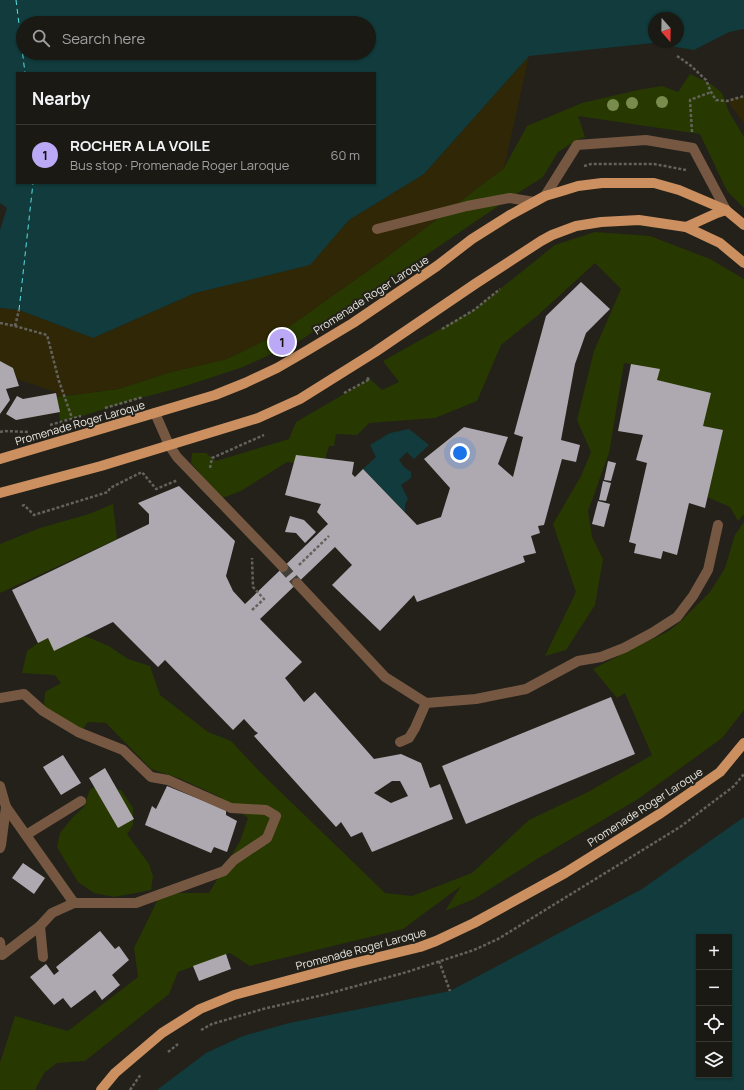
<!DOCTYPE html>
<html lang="en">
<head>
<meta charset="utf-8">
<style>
	body { margin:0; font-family:Manrope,sans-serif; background:#272622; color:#f1f3f6 }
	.controls { position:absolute; right:12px; bottom:12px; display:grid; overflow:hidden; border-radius:0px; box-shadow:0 1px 3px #0004 }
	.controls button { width:36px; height:36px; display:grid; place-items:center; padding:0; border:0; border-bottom:1px solid #383834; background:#1a1914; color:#f1f3f6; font:20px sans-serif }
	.compass { position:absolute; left:648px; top:12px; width:36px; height:36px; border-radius:50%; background:#1a1914; box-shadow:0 1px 3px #0004; rotate:160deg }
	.you { position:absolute; left:460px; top:453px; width:14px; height:14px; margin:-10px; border:3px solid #fff; border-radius:50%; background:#1a73e8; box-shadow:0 0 0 6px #1a73e833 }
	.badge { display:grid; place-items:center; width:26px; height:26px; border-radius:50%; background:#bca9f5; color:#111; font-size:13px; font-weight:700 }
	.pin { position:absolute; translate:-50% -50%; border:2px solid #fff; box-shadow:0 1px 4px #0006 }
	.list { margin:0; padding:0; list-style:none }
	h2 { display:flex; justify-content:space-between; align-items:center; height:52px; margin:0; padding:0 16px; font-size:17px }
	h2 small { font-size:13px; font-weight:400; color:#9fa0a0 }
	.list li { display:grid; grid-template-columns:26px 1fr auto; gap:12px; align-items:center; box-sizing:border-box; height:60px; padding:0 16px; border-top:1px solid #383834 }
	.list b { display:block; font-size:15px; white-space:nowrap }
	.list p { margin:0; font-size:13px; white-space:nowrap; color:#9fa0a0 }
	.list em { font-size:13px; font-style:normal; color:#9fa0a0 }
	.icon { flex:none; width:22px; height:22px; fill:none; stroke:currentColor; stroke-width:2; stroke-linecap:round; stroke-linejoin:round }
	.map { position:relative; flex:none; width:744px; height:1090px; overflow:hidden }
	.search { position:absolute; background:#1a1914; box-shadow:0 1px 3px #0004; left:16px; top:16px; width:360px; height:44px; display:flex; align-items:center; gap:10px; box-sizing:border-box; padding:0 14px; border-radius:22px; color:#9fa0a0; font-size:15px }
	.panel { position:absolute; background:#1a1914; box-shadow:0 1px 3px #0004; left:16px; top:72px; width:360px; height:112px; border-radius:0px }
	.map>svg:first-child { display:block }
</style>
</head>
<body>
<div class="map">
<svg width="744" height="1090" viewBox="0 0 744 1090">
	<rect width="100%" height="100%" fill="#23211a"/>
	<g fill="#273900">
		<path d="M690 74 711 84 722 93 729 112 744 137V208L727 191 700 134 578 116 585 137 577 140 558 152 543 177 510 198 298 342 243 367 182 387 126 402 86 415 60 421 57 397 118 389 171 372 227 359 280 333 383 260 504 168 527 126 582 103 638 90 662 86 678 92Z"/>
		<path d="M595 232 650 236 710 259 744 279V514L738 521 730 507 707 497 722 430 703 426 657 380 659 369 624 363 609 453 588 511 592 537 603 559 595 605 566 650 545 656 576 592 553 524 581 476 591 452 577 420 594 351 621 289 595 263 537 316 501 345 477 401 435 418 369 423 357 435 336 434 334 446H329L325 459 294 463 287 462 241 491 222 498 191 463 192 453H206L216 461 289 439 296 422 370 379 382 390 399 382 383 361 474 310 555 245Z"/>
		<path d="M113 504 117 539 0 593V544L40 528 89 514Z"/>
		<path d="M744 522V710L722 738 638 799 537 859 474 899 445 911 461 886 403 929 250 966 230 953 178 972 169 994 85 1061 57 1063 44 1073 35 1090H0V1063L15 1016 68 1031 138 977 134 948 161 893H209L240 841 248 818 218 796 181 779 151 769 106 723 88 722 82 730 44 707 45 692 61 683 55 675 22 673 27 651 38 643 48 638 54 651 85 636 109 646 128 659 150 666 160 695 208 732 231 741 261 773 385 893 412 896 472 873 529 820 588 792 652 755 625 693 617 698 593 669 630 650 669 631 681 621 710 592 725 568 735 535Z"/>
		<path d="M104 786 121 790 133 808V825L127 834 149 864 153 876 151 890 114 897 94 893 78 882 57 847 60 833 73 817 84 807 90 789Z"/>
	</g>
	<g fill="#302706">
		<path d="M529 56 504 168 383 260 280 333 227 359 171 372 118 389 57 397 56 392 17 379 13 368 0 361V308L19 310 93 338 195 293 309 265 349 220 424 174Z"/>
		<path d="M744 96V123L727 101Z"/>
	</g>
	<g fill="#113b3c" fill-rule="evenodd">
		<path d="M0 0H744V29L729 32 694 50 653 43 529 56 424 174 349 220 310 265 195 293 93 338 19 310 0 308V230L7 208 0 203ZM654 18H678V42H654ZM23 23H369V53H23ZM17 73H375V183H17Z"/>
		<path d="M409 429 429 445 414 459 407 452 399 460 404 467 411 472V478L401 485 408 499 405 504V512L363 469 376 457 370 445 390 433Z"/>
		<path d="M744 817V1090H157L206 1053 243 1036 289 1023 450 991 642 889ZM699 937H729V1075H699Z"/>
	</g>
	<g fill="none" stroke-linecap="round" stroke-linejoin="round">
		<g stroke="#5be0e4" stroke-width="1" stroke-dasharray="5 4" stroke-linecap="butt">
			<path d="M16 0 25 73"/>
			<path d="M19 310 33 183"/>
		</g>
	</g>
	<g fill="#aea9b1" fill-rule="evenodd">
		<path d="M581 282 610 309 586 333 575 364 561 440 580 445 576 462 562 459 544 525 538 526 540 533 531 536 536 553 523 556 525 562 417 602 414 595 380 631 332 585 352 565 335 547 260 619 302 662 285 678 304 702 315 692 374 759 401 754 421 763 430 788 440 784 453 819 372 852 362 832 351 837 341 822 336 827 254 736 258 733 255 731 244 719 233 730 165 660 158 667 113 622 54 651 48 638 38 643 12 590 149 524V514L138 503 179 486 235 541 226 576 233 591 245 604 328 524 317 512 321 504 285 495 296 455 354 462 352 474 355 477 363 469 417 525 441 517 450 488 424 459 464 427 508 437 498 464 513 477 523 437 514 434 546 316ZM392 781H400L408 796 391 803 374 793Z"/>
		<path d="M0 361 13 368 19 386 6 389 10 400 0 414Z"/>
		<path d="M631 364 660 369 657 380 711 393 703 426 723 430 705 508 689 503 677 555 663 551 661 559 634 553 636 544 629 542 647 463 636 460 643 435 618 431Z"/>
		<path d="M56 393 60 412 16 420 6 414 17 396 23 399Z"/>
		<path d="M608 461 616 463 611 481 604 480Z"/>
		<path d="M603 481 611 483 606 501 599 500Z"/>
		<path d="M598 501 610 504 604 527 592 524Z"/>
		<path d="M290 516 304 520 316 532 305 543 296 533 285 532Z"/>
		<path d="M611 697 635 754 466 824 442 766Z"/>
		<path d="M63 755 81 783 61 795 43 767Z"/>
		<path d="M105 768 134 819 118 828 89 778Z"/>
		<path d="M167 786 226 810V815L237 821 227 852 214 847 211 853 145 825 152 806 156 809Z"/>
		<path d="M23 863 45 878 34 894 12 878Z"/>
		<path d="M100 931 115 949 119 946 129 960 112 975 120 985 102 1000 95 990 71 1008 63 998 54 1005 30 977 46 964 54 975 59 971 56 967Z"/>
		<path d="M226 954 231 969 199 981 193 966Z"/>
	</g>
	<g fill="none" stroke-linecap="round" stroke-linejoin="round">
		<path stroke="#413f38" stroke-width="10" stroke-dasharray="10 5" stroke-linecap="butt" d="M283 567 297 583"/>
		<g stroke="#64625c" stroke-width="2.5" stroke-dasharray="3 2" stroke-linecap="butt">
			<path d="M677 56 690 65 706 80 711 92 716 100 727 101 744 96"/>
			<path d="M692 132 690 100 711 92"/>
			<path d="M584 166 591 164H654L686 170"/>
			<path d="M0 323 15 326 47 335 59 381 72 418"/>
			<path d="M15 326 19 310"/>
			<path d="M442 329 474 310 500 289"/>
			<path d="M344 393 370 379 366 378"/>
			<path d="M105 408 143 397"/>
			<path d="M50 425 81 416"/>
			<path d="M0 432 4 431 28 432"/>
			<path d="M210 468 212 458 264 435"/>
			<path d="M22 506 24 505 34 515 108 492 110 488 142 472 156 489 178 480"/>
			<path d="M299 565 329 536"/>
			<path d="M252 610 264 599 253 587 252 558"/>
			<path d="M439 961 450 991"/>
			<path d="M201 1030 212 1024 263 1009 327 994 407 972 474 950 498 939 680 827 734 786 744 774"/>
			<path d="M168 1052 178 1044"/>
			<path d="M130 1090 141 1074"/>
		</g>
		<g stroke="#765842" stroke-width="10">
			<path d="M545 196 577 145 646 140 693 148 726 210"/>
			<path d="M377 229 467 206 510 198 534 202"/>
			<path d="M155 413 169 445 177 457 283 567"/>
			<path d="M297 583 385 677 426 703 476 699 526 689 578 661 601 657 624 648 652 633 677 617 693 596 708 570 718 525"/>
			<path d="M0 698 24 694 43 711 78 732 123 750 151 777 168 780 231 808 266 810 276 816 267 838 234 860 224 871 136 903H74L52 913 40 926 2 955 0 942"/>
			<path d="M400 742 409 738 415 728 426 703"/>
			<path d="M0 786 6 807 1 845 0 848"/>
			<path d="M6 807 74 903"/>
			<path d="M26 835 81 801"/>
			<path d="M40 926 43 957"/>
		</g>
		<g stroke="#cc8f5f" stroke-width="10">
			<path d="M686 227 717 213 726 210"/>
			<path d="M0 459 215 395 245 383 277 368 308 350 353 323 437 266 472 239 510 215 545 196 562 191 578 186 602 183H654L679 190 726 210 744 225"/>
			<path d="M0 493 101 466 258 418 300 399 375 352 475 284 541 241 552 235 576 226 601 222 639 220 686 227 720 243 744 263"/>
			<path d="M101 1090 115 1073 162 1033 200 1009 234 995 346 965 420 947 436 941 474 923 565 873 661 813 720 772 744 743"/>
		</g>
	</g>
	<g fill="#778c4d">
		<circle cx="662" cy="102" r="6"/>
		<circle cx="632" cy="103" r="6"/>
		<circle cx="613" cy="105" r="6"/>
	</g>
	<g text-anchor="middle" stroke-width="4" stroke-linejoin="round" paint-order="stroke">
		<g font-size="11" fill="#e9e8e3" stroke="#23211a">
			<text transform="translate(371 295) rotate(-33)" y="4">Promenade Roger Laroque</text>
			<text transform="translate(80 423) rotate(-16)" y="4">Promenade Roger Laroque</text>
			<text transform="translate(645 807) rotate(-33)" y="4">Promenade Roger Laroque</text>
			<text transform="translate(361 949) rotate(-15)" y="4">Promenade Roger Laroque</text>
		</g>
	</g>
</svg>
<div class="controls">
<button>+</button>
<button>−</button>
<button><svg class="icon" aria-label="locate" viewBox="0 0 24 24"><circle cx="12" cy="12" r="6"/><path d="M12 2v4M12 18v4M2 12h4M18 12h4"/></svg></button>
<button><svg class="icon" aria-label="layers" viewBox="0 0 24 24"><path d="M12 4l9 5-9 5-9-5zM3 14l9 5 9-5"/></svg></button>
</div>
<svg class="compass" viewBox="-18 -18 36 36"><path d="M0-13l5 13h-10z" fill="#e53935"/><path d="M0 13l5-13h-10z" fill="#9fa0a0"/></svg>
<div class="you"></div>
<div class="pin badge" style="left:282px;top:342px">1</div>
<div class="search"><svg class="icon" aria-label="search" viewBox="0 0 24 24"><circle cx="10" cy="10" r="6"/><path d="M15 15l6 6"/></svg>Search here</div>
<section class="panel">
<h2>Nearby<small></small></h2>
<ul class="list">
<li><span class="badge">1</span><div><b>ROCHER A LA VOILE</b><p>Bus stop · Promenade Roger Laroque</p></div><em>60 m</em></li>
</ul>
</section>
</div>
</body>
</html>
